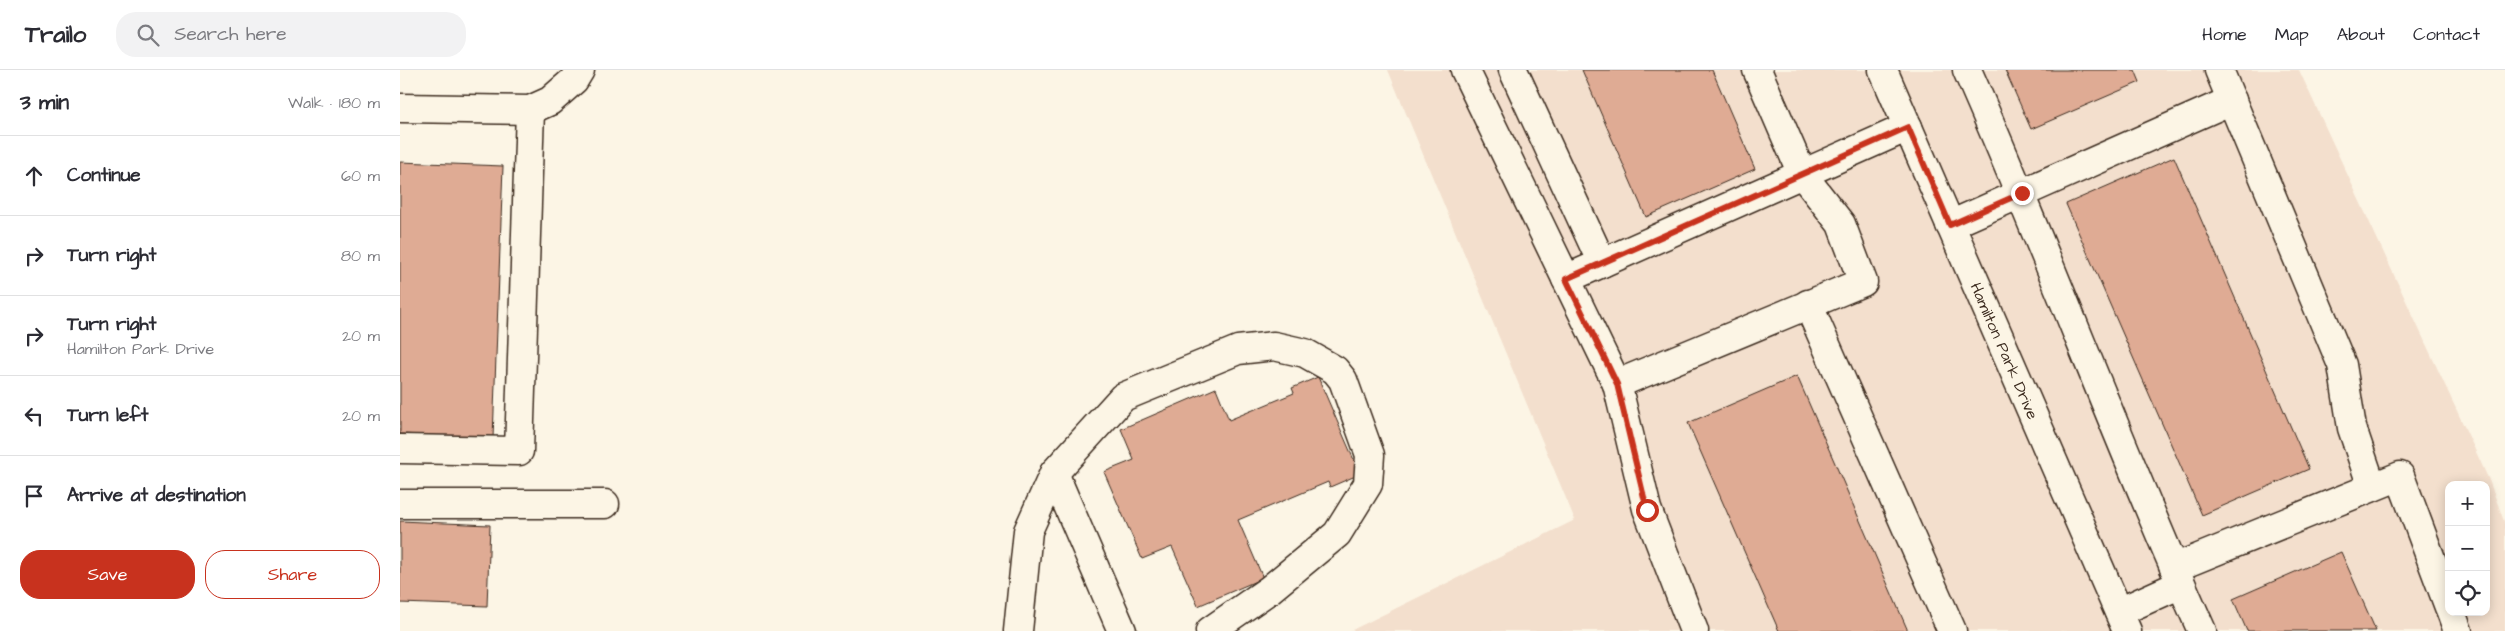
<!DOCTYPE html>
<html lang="en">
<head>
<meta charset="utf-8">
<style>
	body { margin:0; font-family:"Architects Daughter",sans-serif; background:#f2f2f3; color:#2b2b33 }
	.controls { position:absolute; right:15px; bottom:15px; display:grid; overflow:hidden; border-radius:10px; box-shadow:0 2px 12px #0003 }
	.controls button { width:45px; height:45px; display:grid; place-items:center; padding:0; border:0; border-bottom:1px solid #e1e1e2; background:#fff; color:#2b2b33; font:25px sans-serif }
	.stop { position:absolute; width:15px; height:15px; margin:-11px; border:4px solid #c8321e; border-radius:50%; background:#fff }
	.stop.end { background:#c8321e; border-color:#fff; box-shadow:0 1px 5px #0008 }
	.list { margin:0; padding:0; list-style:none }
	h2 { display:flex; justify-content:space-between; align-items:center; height:65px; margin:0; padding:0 20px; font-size:21px }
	h2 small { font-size:16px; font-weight:400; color:#7c7c81 }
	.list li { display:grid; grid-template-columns:32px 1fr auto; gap:15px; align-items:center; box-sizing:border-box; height:80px; padding:0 20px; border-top:1px solid #e1e1e2 }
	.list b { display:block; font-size:19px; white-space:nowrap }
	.list p { margin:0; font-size:16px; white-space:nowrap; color:#7c7c81 }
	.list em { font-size:16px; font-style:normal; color:#7c7c81 }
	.actions { display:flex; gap:10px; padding:15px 20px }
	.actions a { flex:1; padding:11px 0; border:1px solid #c8321e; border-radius:20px; text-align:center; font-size:18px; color:#c8321e }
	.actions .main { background:#c8321e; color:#fff }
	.icon { flex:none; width:28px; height:28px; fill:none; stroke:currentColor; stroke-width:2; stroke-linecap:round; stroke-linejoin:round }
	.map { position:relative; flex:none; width:2105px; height:561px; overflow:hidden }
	header { display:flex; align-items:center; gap:30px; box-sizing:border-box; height:70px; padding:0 25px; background:#fff; border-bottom:1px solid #e1e1e2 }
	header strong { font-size:24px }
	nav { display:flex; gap:28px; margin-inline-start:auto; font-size:18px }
	.search { width:350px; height:45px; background:#f2f2f3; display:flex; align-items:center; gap:12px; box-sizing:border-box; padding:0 18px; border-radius:20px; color:#7c7c81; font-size:19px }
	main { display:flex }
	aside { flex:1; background:#fff }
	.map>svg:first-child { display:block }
</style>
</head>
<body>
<header>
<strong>Trailo</strong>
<div class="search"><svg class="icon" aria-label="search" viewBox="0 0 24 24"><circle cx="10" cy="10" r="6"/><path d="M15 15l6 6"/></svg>Search here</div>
<nav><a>Home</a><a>Map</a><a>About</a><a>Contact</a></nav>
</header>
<main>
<aside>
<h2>3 min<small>Walk · 180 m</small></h2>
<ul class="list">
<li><svg class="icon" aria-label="ahead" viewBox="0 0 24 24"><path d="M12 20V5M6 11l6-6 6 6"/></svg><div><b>Continue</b></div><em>60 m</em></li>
<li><svg class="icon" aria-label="right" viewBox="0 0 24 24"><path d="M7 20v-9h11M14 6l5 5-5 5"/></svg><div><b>Turn right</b></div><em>80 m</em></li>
<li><svg class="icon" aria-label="right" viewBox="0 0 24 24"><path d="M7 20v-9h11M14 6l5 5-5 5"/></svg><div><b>Turn right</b><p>Hamilton Park Drive</p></div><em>20 m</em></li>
<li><svg class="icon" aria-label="left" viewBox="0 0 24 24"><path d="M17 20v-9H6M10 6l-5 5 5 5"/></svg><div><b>Turn left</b></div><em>20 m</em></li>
<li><svg class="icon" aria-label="arrive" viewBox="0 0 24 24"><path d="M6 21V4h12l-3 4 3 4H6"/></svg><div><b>Arrive at destination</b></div></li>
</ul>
<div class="actions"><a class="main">Save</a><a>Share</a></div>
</aside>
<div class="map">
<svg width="2105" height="561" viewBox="0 0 2105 561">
	<rect width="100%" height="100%" fill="#fcf5e5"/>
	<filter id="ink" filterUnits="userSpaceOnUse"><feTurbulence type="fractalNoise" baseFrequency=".02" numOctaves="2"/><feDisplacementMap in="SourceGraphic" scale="10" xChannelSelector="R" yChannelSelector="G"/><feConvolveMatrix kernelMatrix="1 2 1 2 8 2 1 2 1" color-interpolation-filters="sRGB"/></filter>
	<g filter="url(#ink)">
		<path fill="#f3dfcd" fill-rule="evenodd" d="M988 0H1899L2089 410 2105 454V561H950L1175 450ZM2049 415H2086V542H2049Z"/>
		<g fill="#dfab94" stroke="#3b2a1e">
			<path d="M1182 0H1312L1355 99 1246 147Z"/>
			<path d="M1605 0H1735L1740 12 1631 59Z"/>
			<path d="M1774 87 1909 399 1802 445 1666 134Z"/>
			<path d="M0 92 103 96 93 368 0 364Z"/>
			<path d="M1397 306 1508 561H1379L1288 353Z"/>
			<path d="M918 307 960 404 930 417 928 412 838 450 863 508 798 536 772 477 742 489 704 402 734 390 721 359 816 318 829 350 894 323 892 318Z"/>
			<path d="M0 451 90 455 87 536 0 533Z"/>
			<path d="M1941 482 1976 561H1847L1833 529Z"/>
		</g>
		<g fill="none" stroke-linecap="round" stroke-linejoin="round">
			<defs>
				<g id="minor">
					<path d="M1065 0 1217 314 1247 439 1294 561"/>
					<path d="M1113 0 1202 193"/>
					<path id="s1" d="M1483 0 1727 561"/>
					<path d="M1567 0C1649 185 1719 376 1802 561"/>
					<path d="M1819 0 1942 295 1952 358 1972 417"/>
					<path d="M0 38 130 40 150 31 174 10 180 0"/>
					<path d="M1550 155 1832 30"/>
					<path d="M1166 209 1508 57"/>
					<path d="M1408 234 1552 561"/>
					<path d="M1217 314 1463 212 1441 154 1402 104 1357 0"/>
					<path d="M0 379 119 381 130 40"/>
					<path d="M654 403 722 561"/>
					<path d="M0 434H205"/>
					<path d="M1774 498 2000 406 2049 537"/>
					<path d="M1719 542 1781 514"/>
					<path d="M2051 542 2058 561"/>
					<path d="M618 561 628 461 654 403 723 327 838 280 874 276 905 283 935 300 943 310 970 385 968 414 937 464 869 520 810 561"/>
				</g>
			</defs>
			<use href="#minor" stroke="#3b2a1e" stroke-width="31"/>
			<use href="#minor" stroke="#fcf5e5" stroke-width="28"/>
		</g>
	</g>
	<g fill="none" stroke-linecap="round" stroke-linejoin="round" filter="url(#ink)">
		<path stroke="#c8321e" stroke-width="6" d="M1247 440 1217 314 1166 209 1508 57 1550 155 1622 123"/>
	</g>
	<g text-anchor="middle" stroke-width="4.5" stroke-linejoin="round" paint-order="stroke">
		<g font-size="16" fill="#3b2a1e" stroke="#fcf5e5">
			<text dy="6" stroke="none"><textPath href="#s1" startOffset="306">Hamilton Park Drive</textPath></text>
		</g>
	</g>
</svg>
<div class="controls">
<button>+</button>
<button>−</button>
<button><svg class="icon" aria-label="locate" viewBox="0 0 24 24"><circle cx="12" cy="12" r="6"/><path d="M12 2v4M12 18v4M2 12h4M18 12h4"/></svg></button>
</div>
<div class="stop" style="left:1247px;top:440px"></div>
<div class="stop end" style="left:1622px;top:123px"></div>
</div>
</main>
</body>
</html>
